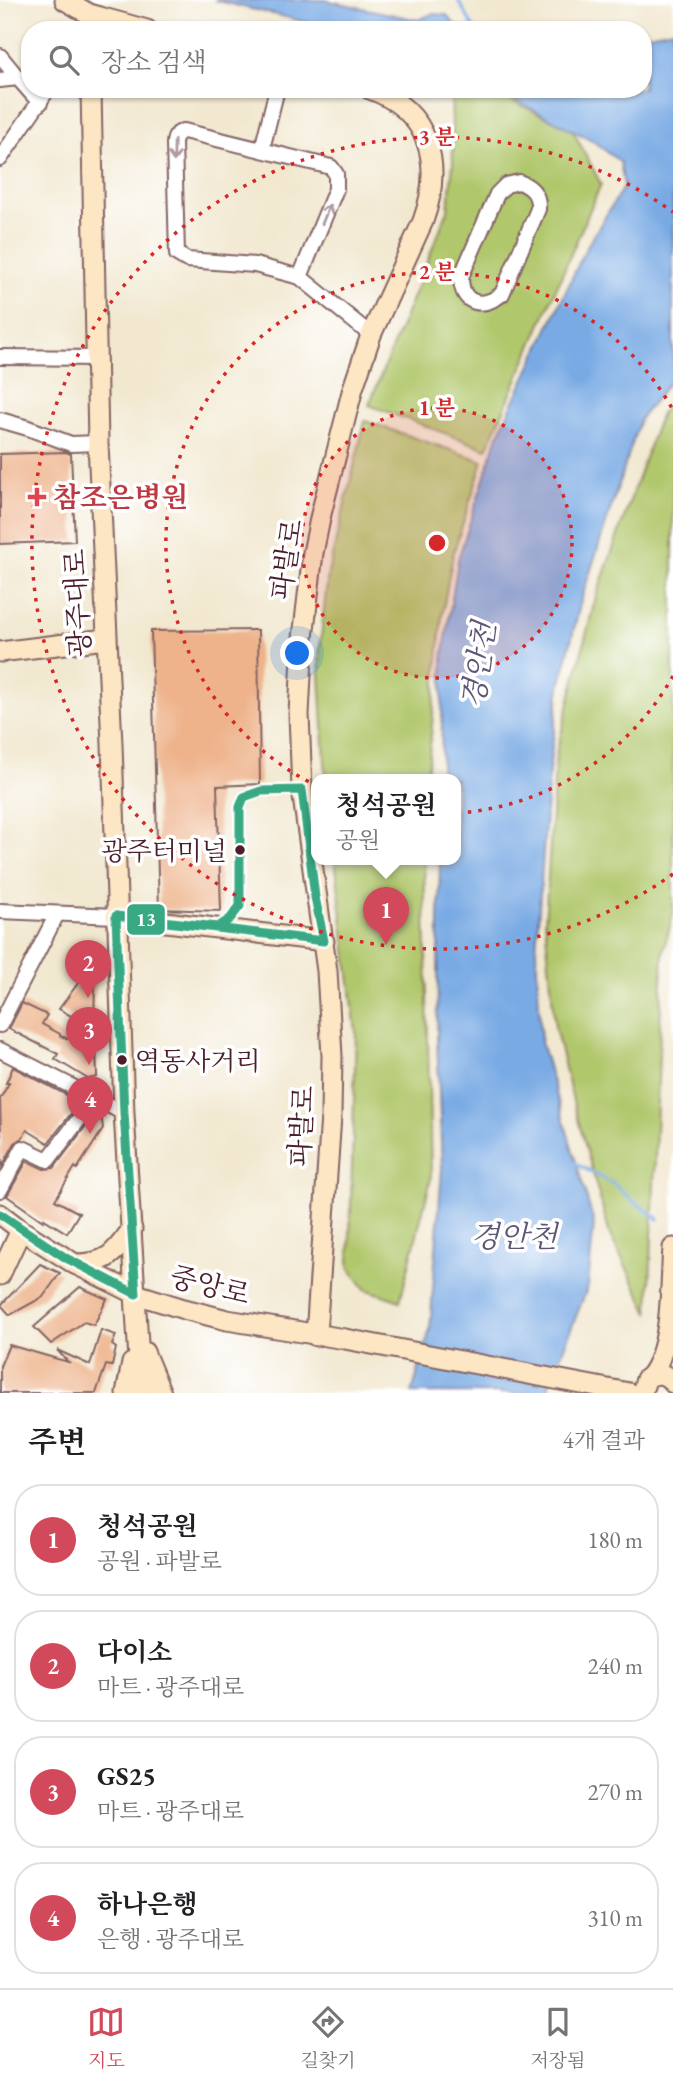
<!DOCTYPE html>
<html lang="ko">
<head>
<meta charset="utf-8">
<style>
	body { margin:0; font-family:"EB Garamond","Noto Serif KR",serif; background:#f2f2f2; color:#202124 }
	.you { position:absolute; left:298px; top:654px; width:24px; height:24px; margin:-18px; border:5px solid #fff; border-radius:50%; background:#1a73e8; box-shadow:0 0 0 10px #1a73e833 }
	.badge { display:grid; place-items:center; width:46px; height:46px; border-radius:50%; background:#d1495b; color:#fff; font-size:23px; font-weight:700 }
	.pin { position:absolute; translate:-50% -58px; filter:drop-shadow(0 2px 4px #0008) }
	.pin::after { content:''; position:absolute; top:37px; width:24px; height:21px; background:inherit; clip-path:polygon(0 0,100% 0,50% 100%) }
	.popup { position:absolute; left:311px; top:774px; width:150px; height:91px; box-sizing:border-box; display:grid; place-content:center; border-radius:14px; background:#fff; filter:drop-shadow(0 2px 5px #0005); font-size:23px; white-space:nowrap; color:#757577 }
	.popup b { font-size:26px; color:#202124 }
	.popup::after { content:''; position:absolute; left:50%; top:100%; margin-left:-14px; border:14px solid transparent; border-top-color:#fff }
	.list { margin:0; padding:0; list-style:none }
	h2 { display:flex; justify-content:space-between; align-items:center; height:91px; margin:0; padding:0 28px; font-size:30px }
	h2 small { font-size:23px; font-weight:400; color:#757577 }
	.list li { display:grid; grid-template-columns:46px 1fr auto; gap:21px; align-items:center; box-sizing:border-box; height:112px; margin:0 14px 14px; padding:0 14px; border:2px solid #e0e0e0; border-radius:28px }
	.list b { display:block; font-size:26px; white-space:nowrap }
	.list p { margin:0; font-size:23px; white-space:nowrap; color:#757577 }
	.list em { font-size:23px; font-style:normal; color:#757577 }
	.icon { flex:none; width:38px; height:38px; fill:none; stroke:currentColor; stroke-width:2; stroke-linecap:round; stroke-linejoin:round }
	.map { position:relative; flex:none; width:673px; height:1393px; overflow:hidden }
	.search { position:absolute; background:#fff; box-shadow:0 2px 5px #0004; left:21px; right:21px; top:21px; height:77px; display:flex; align-items:center; gap:18px; box-sizing:border-box; padding:0 24px; border-radius:28px; color:#757577; font-size:26px }
	.sheet { height:595px; background:#fff }
	nav { display:flex; justify-content:space-around; align-items:center; box-sizing:border-box; height:98px; border-top:2px solid #e0e0e0; background:#fff; font-size:19px; color:#757577 }
	nav a { display:grid; justify-items:center; gap:4px }
	nav .on { color:#d1495b }
	.map>svg:first-child { display:block }
</style>
</head>
<body>
<div class="map">
<svg width="673" height="1393" viewBox="0 0 673 1393">
	<rect width="100%" height="100%" fill="#fff"/>
	<filter id="ink" filterUnits="userSpaceOnUse"><feTurbulence type="fractalNoise" baseFrequency=".0143" numOctaves="2"/><feDisplacementMap in="SourceGraphic" scale="14" xChannelSelector="R" yChannelSelector="G"/><feConvolveMatrix kernelMatrix="1 2 1 2 8 2 1 2 1" color-interpolation-filters="sRGB"/></filter>
	<filter id="wash" filterUnits="userSpaceOnUse"><feTurbulence type="fractalNoise" baseFrequency=".00686" numOctaves="4" result="noise"/><feDisplacementMap in="SourceGraphic" scale="28" xChannelSelector="R" yChannelSelector="G"/><feGaussianBlur stdDeviation="1.57" result="paint"/><feColorMatrix in="noise" values="0 0 0 0 0 0 0 0 0 0 0 0 0 0 0 0 0 1.4 0 .05"/><feComposite in="paint" operator="in"/></filter>
	<g filter="url(#wash)">
		<rect width="100%" height="100%" fill="#f2e8d0"/>
		<g fill="#b1c76c" stroke="#7e734c" stroke-width="2">
			<path d="M451 89H485L572 129 601 184 487 449 369 405 448 210 453 163Z"/>
			<path d="M673 399V915L663 952 649 1313 610 1235 573 1101 555 1027 545 922 556 754 595 600 661 413Z"/>
			<path d="M365 421 483 461 453 554 442 616 427 779H326L319 656 328 573Z"/>
			<path d="M335 859H424L431 1179 400 1301 365 1289 349 1267 356 1032Z"/>
		</g>
		<g fill="#79aae4" stroke="#626488" stroke-width="2">
			<path d="M214 0H325L418 20 432 14 447 15 456 26 475 30H339Z"/>
			<path d="M673 29V377L640 419 581 600 560 686 549 771 536 950 541 1042 594 1223 588 1286 546 1393H412L430 1329 442 1168 437 1039 440 859H456V779H441L443 657 458 559 498 435 586 248 624 186 620 162 593 141 494 89H643V35Z"/>
		</g>
		<g fill="none" stroke-linecap="round" stroke-linejoin="round">
			<g stroke="#79aae4" stroke-width="3.5">
				<path d="M459 2 475 30"/>
				<path d="M573 1162 615 1185 633 1201 659 1219"/>
			</g>
		</g>
		<g id="blocks">
			<g fill="#eeb38b">
				<path d="M66 452 71 454 75 541 0 544V454Z"/>
				<path d="M258 630 260 784 217 786 221 911 159 909 151 631Z"/>
				<path d="M85 974 95 981 94 1024 95 1022 97 1077 88 1079 55 1059 58 1054 9 1029 22 1003 47 1015 42 1024 60 1034V1036L85 1044 92 1028 59 1009Z"/>
				<path d="M13 1067 80 1102 48 1143 27 1130 22 1138 15 1143 2 1167 0 1099 9 1083H6Z"/>
				<path d="M98 1110 101 1112 103 1129 77 1169 75 1167 55 1200 79 1213 67 1233 44 1219 43 1221 7 1196 27 1161 44 1169 54 1168Z"/>
				<path d="M40 1264 60 1273 43 1297 10 1315 1 1305Z"/>
				<path d="M80 1287 107 1299 94 1325 84 1322 51 1344 34 1327Z"/>
				<path d="M101 1330 116 1335 112 1345 116 1348 112 1366 106 1365 96 1393H0V1366L9 1345 68 1362 57 1350 90 1365Z"/>
			</g>
		</g>
	</g>
	<g filter="url(#ink)">
		<use href="#blocks" fill-opacity="0" stroke="#856565" stroke-width="2"/>
		<g fill="none" stroke-linecap="round" stroke-linejoin="round">
			<defs>
				<g id="street">
					<path d="M0 56 18 78"/>
					<path d="M0 80 18 78 40 103"/>
					<path d="M262 149 277 89"/>
					<path d="M0 159 48 89"/>
					<path d="M519 182C533 187 539 195 538 209L502 294C482 309 461 305 461 277L497 194 506 185Z"/>
					<path d="M300 277 336 189V174L331 167 184 131C177 133 175 136 174 143L177 254 187 260 255 265 300 277 371 335"/>
					<path d="M0 357 97 358"/>
					<path d="M0 420 28 428 71 444 98 443"/>
					<path d="M0 911 116 916"/>
					<path d="M0 1025 57 914"/>
					<path d="M0 1050 124 1113"/>
					<path d="M0 1190 23 1148 48 1160 96 1097"/>
				</g>
				<g id="secondary">
					<path d="M65 0 89 14 147 30"/>
					<path d="M91 89 98 443 112 744 124 1113 141 1393"/>
					<path d="M0 652 106 639"/>
					<path d="M116 916 324 941"/>
					<path d="M0 1214 21 1230 75 1264 136 1294 184 1309 227 1320 345 1339 629 1393"/>
					<path d="M75 1264C107 1264 114 1254 132 1229"/>
					<path d="M0 1275 21 1230"/>
					<path d="M316 1336 331 1116 332 1056 327 971 302 790 299 714 303 638 313 553 321 514 353 388 371 335 423 221C443 165 431 111 370 89"/>
					<path d="M144 1352 161 1393"/>
					<path d="M650 1376C673 1347 670 1285 673 1248"/>
					<path d="M126 1393 132 1363"/>
					<path d="M642 1393 646 1379C655 1372 666 1372 673 1383"/>
				</g>
			</defs>
			<use href="#street" stroke="#856565" stroke-width="18"/>
			<use href="#secondary" stroke="#856565" stroke-width="23"/>
			<use href="#street" stroke="#fff" stroke-width="14"/>
			<use href="#secondary" stroke="#fce6c4" stroke-width="19"/>
			<defs>
				<g id="bus-1">
					<path d="M302 790 315 897 324 941 116 916 218 927 230 919 240 906V807L244 797 261 791Z"/>
					<path d="M0 1214 66 1258 136 1294 124 1113 116 916"/>
				</g>
			</defs>
			<use href="#bus-1" stroke="#fff" stroke-width="14"/>
			<use href="#bus-1" stroke="#38a983" stroke-width="9"/>
		</g>
		<defs><path id="oneway-shaft" d="M-6 0H5M1.5-3L5.5 0L1.5 3" fill="none" stroke-width="1.6" stroke-linecap="round" stroke-linejoin="round" transform="scale(1.75)"/></defs>
		<g stroke="#ae9aa0">
			<use href="#oneway-shaft" transform="translate(174 151) rotate(91)"/>
			<use href="#oneway-shaft" transform="translate(326 214) rotate(-68)"/>
		</g>
	</g>
	<circle cx="437" cy="543" r="135" fill="#d62828" fill-opacity=".12"/>
	<g fill="none" stroke="#d62828" stroke-width="3.5" stroke-dasharray="3.5 7">
		<circle cx="437" cy="543" r="135"/>
		<path d="M673 676A271 271 0 1 1 673 410"/>
		<path d="M673 874A406 406 0 1 1 673 212"/>
	</g>
	<path fill="#e0444e" stroke="#fff" stroke-width="2.5" d="M33.5 486.5h7v7h7v7h-7v7h-7v-7h-7v-7h7z"/>
	<g fill="#4a1f2b" stroke="#fff" stroke-width="2.5">
		<circle cx="240" cy="850" r="6"/>
		<circle cx="122" cy="1060" r="6"/>
	</g>
	<g text-anchor="middle" stroke-width="7" stroke-linejoin="round" paint-order="stroke">
		<g font-size="26" fill="#4a1f2b" stroke="#fff" text-anchor="end">
			<text x="227" y="860">광주터미널</text>
			<text x="135" y="1070" text-anchor="start">역동사거리</text>
		</g>
		<g font-size="28" font-weight="bold" fill="#be3a42" stroke="#fff" text-anchor="start">
			<text x="53" y="507">참조은병원</text>
		</g>
		<g font-size="28" fill="#4a1f2b" stroke="#fff">
			<text transform="translate(286 559) rotate(-81)" y="10">파발로</text>
			<text transform="translate(77 603) rotate(-93)" y="10">광주대로</text>
			<text transform="translate(301 1126) rotate(-87)" y="10">파발로</text>
			<text transform="translate(210 1285) rotate(14)" y="10">중앙로</text>
		</g>
		<g font-size="30" font-style="italic" fill="#5d5775" stroke="#fff">
			<text transform="translate(479 665) rotate(-82)" y="10">경안천</text>
			<text x="514" y="1247">경안천</text>
		</g>
	</g>
	<circle cx="437" cy="543" r="10" fill="#d62828" stroke="#fff" stroke-width="3.5"/>
	<g font-size="21" text-anchor="middle" font-weight="bold" fill="#d62828" stroke="#fff" stroke-width="7" stroke-linejoin="round" paint-order="stroke">
		<text x="437" y="144">3 분</text>
		<text x="437" y="279">2 분</text>
		<text x="437" y="415">1 분</text>
	</g>
	<rect stroke="#fff" stroke-width="2.5" x="126" y="903" width="40" height="33" rx="7" fill="#38a983"/>
	<g font-size="19" text-anchor="middle" font-weight="bold" fill="#fff">
		<text x="146" y="926">13</text>
	</g>
</svg>
<div class="you"></div>
<div class="pin badge" style="left:386px;top:945px">1</div>
<div class="popup"><b>청석공원</b>공원</div>
<div class="pin badge" style="left:88px;top:998px">2</div>
<div class="pin badge" style="left:89px;top:1065px">3</div>
<div class="pin badge" style="left:90px;top:1134px">4</div>
<div class="search"><svg class="icon" aria-label="search" viewBox="0 0 24 24"><circle cx="10" cy="10" r="6"/><path d="M15 15l6 6"/></svg>장소 검색</div>
</div>
<section class="sheet">
<h2>주변<small>4개 결과</small></h2>
<ul class="list">
<li><span class="badge">1</span><div><b>청석공원</b><p>공원 · 파발로</p></div><em>180 m</em></li>
<li><span class="badge">2</span><div><b>다이소</b><p>마트 · 광주대로</p></div><em>240 m</em></li>
<li><span class="badge">3</span><div><b>GS25</b><p>마트 · 광주대로</p></div><em>270 m</em></li>
<li><span class="badge">4</span><div><b>하나은행</b><p>은행 · 광주대로</p></div><em>310 m</em></li>
</ul>
</section>
<nav>
<a class="on"><svg class="icon" aria-label="map" viewBox="0 0 24 24"><path d="M3 6l6-2 6 2 6-2v14l-6 2-6-2-6 2zM9 4v14M15 6v14"/></svg>지도</a>
<a><svg class="icon" aria-label="directions" viewBox="0 0 24 24"><path d="M12 3l9 9-9 9-9-9zM9 14v-3h6M13 9l2 2-2 2"/></svg>길찾기</a>
<a><svg class="icon" aria-label="saved" viewBox="0 0 24 24"><path d="M7 4h10v16l-5-4-5 4z"/></svg>저장됨</a>
</nav>
</body>
</html>
